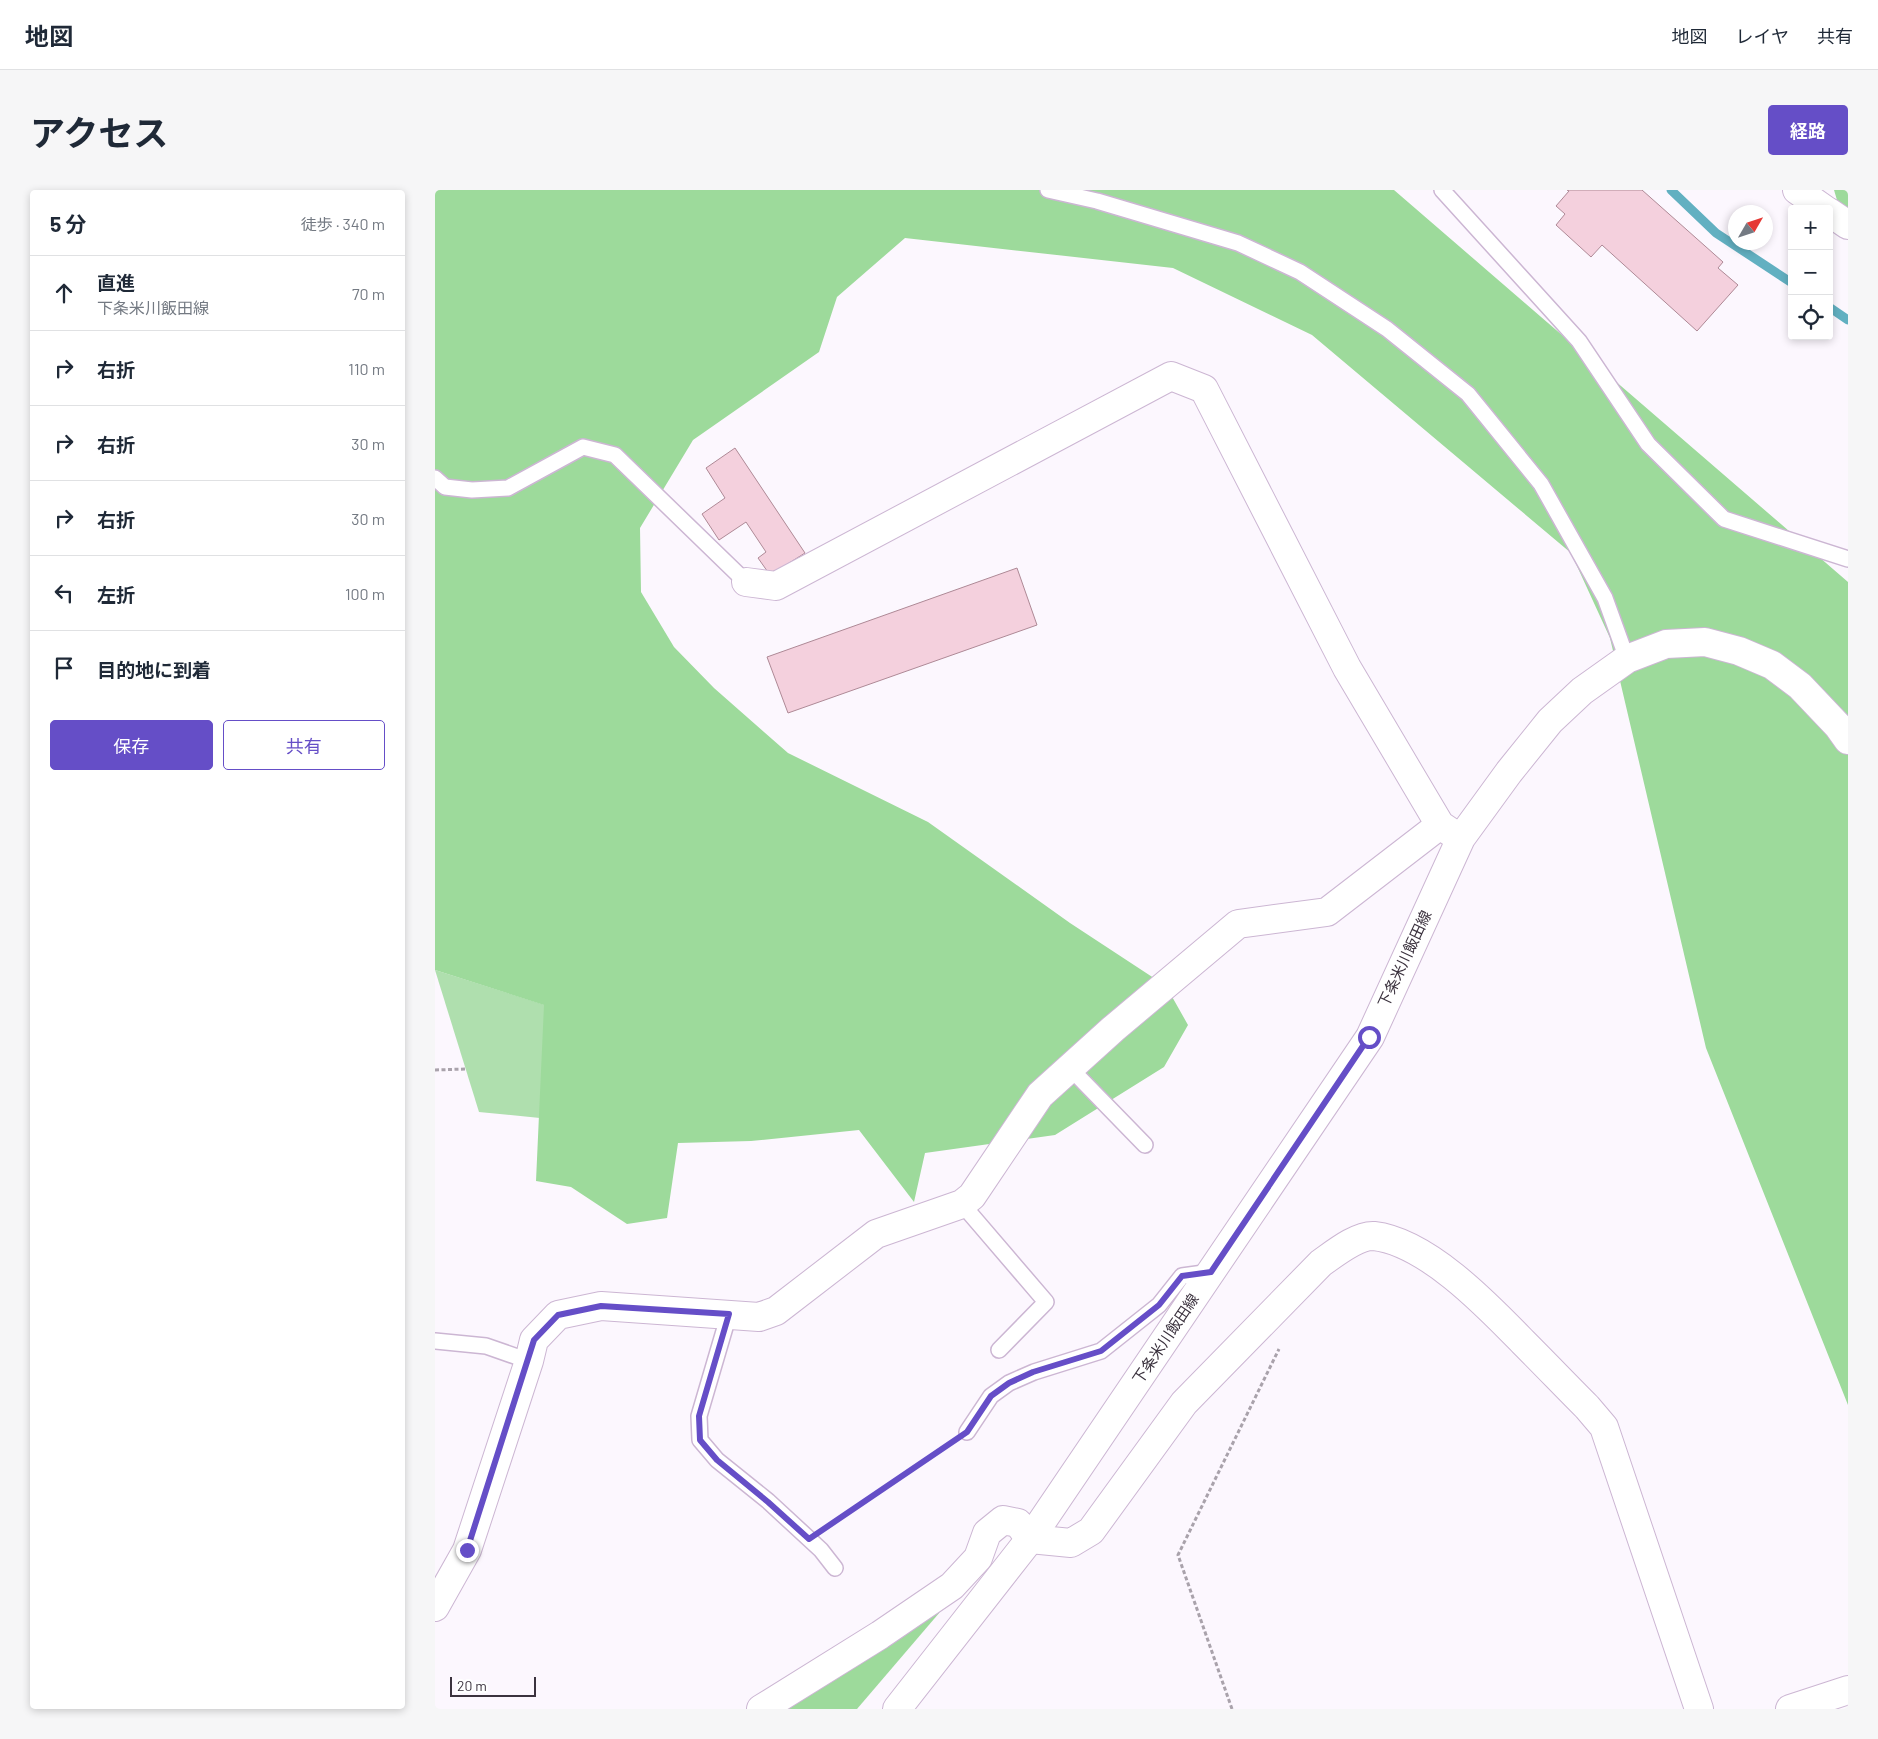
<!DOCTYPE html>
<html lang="ja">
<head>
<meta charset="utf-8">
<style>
	body { margin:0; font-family:Barlow,"Noto Sans JP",sans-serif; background:#f6f6f7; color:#1f2937 }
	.controls { position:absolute; right:15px; top:15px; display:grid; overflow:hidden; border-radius:5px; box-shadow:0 2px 8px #0003 }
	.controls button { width:45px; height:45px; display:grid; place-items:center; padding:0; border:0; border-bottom:1px solid #e0e1e3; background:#fff; color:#1f2937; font:25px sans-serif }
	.compass { position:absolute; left:1293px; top:15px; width:45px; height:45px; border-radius:50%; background:#fff; box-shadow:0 2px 8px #0003; rotate:51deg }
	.scale { position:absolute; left:15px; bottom:12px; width:86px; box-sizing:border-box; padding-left:5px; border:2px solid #3b323e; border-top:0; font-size:14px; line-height:18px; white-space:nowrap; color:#3b323e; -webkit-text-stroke:4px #fff; paint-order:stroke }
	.stop { position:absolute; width:15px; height:15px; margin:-11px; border:4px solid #654ec7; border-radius:50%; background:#fff }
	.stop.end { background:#654ec7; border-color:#fff; box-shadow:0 1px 5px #0008 }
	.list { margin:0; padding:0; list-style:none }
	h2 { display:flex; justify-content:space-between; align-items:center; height:65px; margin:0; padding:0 20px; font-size:21px }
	h2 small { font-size:16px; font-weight:400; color:#747a83 }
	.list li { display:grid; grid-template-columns:32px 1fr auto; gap:15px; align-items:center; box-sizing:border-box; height:75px; padding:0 20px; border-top:1px solid #e0e1e3 }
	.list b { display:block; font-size:19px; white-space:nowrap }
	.list p { margin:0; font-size:16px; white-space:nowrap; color:#747a83 }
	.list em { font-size:16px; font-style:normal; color:#747a83 }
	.actions { display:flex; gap:10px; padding:15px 20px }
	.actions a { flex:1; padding:11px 0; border:1px solid #654ec7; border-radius:5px; text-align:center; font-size:18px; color:#654ec7 }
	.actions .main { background:#654ec7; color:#fff }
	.icon { flex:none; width:28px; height:28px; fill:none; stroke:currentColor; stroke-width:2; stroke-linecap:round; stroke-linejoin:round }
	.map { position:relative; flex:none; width:1413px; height:1519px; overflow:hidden; border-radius:5px }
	header { display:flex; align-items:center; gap:30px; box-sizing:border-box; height:70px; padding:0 25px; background:#fff; border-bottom:1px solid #e0e1e3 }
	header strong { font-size:24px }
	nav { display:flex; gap:28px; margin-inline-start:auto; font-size:18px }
	.intro { display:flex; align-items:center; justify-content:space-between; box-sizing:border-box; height:120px; padding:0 30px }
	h1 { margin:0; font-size:35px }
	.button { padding:12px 22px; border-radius:5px; background:#654ec7; color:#fff; font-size:18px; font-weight:700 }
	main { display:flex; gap:30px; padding:0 30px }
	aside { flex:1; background:#fff; border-radius:5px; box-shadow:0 2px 8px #0003 }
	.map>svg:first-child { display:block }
</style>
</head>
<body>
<header>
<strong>地図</strong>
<nav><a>地図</a><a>レイヤ</a><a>共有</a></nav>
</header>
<div class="intro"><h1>アクセス</h1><a class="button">経路</a></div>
<main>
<aside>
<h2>5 分<small>徒歩 · 340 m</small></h2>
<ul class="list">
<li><svg class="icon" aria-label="ahead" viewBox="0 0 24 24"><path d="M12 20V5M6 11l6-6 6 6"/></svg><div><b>直進</b><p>下条米川飯田線</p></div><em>70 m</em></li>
<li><svg class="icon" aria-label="right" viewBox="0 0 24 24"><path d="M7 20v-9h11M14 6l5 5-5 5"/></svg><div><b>右折</b></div><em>110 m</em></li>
<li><svg class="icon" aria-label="right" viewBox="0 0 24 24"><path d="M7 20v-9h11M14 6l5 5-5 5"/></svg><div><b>右折</b></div><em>30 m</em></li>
<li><svg class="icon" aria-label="right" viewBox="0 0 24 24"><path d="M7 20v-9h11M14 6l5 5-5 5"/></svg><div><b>右折</b></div><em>30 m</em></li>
<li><svg class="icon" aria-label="left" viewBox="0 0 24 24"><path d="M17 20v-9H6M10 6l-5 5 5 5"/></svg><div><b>左折</b></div><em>100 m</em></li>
<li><svg class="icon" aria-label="arrive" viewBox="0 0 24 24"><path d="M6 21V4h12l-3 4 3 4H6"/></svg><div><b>目的地に到着</b></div></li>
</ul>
<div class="actions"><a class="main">保存</a><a>共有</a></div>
</aside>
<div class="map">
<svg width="1413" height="1519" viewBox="0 0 1413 1519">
	<rect width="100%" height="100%" fill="#fcf7fe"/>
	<path fill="#afdfae" d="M0 780 110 815 105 928 44 922Z"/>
	<g fill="#9dda9b">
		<path d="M0 0H959L1413 392V1215L1271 858 1175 448 1136 363 877 145 738 78 470 48 402 107 384 162 258 250 205 338 206 402 239 457 279 498 353 563 493 632 635 733 731 796 753 835 729 877 620 945 490 963 479 1012 424 940 316 951 243 953 232 1028 192 1034 136 997 101 991 109 815 0 780Z"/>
		<path d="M1399 0H1413V47Z"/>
		<path d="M505 1422 422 1519H336Z"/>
	</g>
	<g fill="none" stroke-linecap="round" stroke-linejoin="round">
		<g stroke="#62b0c1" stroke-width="9">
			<path d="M1236 0 1281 43 1357 93"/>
			<path d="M1394 117 1413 130"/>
		</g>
	</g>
	<g fill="#f4d0dd" stroke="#ae8996">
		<path d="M1132 0H1207L1288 72 1283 78 1303 95 1262 141 1167 55 1156 67 1121 35 1130 24 1121 16 1134 1Z"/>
		<path d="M300 258 370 363 335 385 323 368 331 362 311 332 284 350 267 324 290 308 271 278Z"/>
		<path d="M582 378 602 435 353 523 332 467Z"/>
	</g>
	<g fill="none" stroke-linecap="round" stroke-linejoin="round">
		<defs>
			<g id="lane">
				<path d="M613 0 662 11 803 53 865 82 952 139 1033 204 1106 294 1170 408 1192 469"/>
				<path d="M1007 0 1144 151 1213 254 1289 329 1413 369"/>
				<path d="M0 288 10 297 37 300 73 298 148 257 180 265 311 392"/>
				<path d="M635 878 710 955"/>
				<path d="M527 1014 611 1112 564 1160"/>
				<path d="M294 1124 264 1226 265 1250 282 1270 333 1311 386 1360 400 1378"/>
				<path d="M0 1151 51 1156 94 1171"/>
				<path d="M532 1242 556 1206 574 1193 599 1182 666 1161 724 1115 747 1086 776 1082"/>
			</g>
			<g id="street">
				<path d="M311 392 341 396 736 186 769 199 912 478 1005 635 1020 645"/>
				<path d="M0 1417 32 1360 94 1171 99 1150 123 1125 166 1116 324 1127 341 1121 441 1044 527 1014 537 1006 605 905 678 839 803 734 892 722 1005 635"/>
				<path d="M326 1519 445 1445 517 1396 543 1368 552 1343 568 1330 583 1333 595 1349 636 1353 656 1341 749 1213 886 1073C899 1064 922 1045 939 1046 992 1052 1053 1116 1088 1152 1110 1174 1131 1196 1152 1217L1169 1237 1264 1519"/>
				<path d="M1355 1519 1413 1500"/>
			</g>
			<g id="primary">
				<path d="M1362 0 1389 19"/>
				<path d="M1394 22 1413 35"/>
				<path d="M462 1519 595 1349 935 847 1026 648 1074 582 1115 531 1147 501 1192 469 1231 454 1270 452 1304 461 1337 475 1365 496 1403 536 1413 550"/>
			</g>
		</defs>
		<use href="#lane" stroke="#ccb6d3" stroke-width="18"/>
		<use href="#street" stroke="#ccb6d3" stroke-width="30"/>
		<use href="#primary" stroke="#ccb6d3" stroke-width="30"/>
		<g stroke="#a9a2ab" stroke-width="3" stroke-dasharray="4 2.5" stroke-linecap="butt">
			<path d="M0 880 31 879"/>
			<path d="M394 1336 515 1254"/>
			<path d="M797 1519 743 1365 844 1159"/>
		</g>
		<use href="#lane" stroke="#fff" stroke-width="15"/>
		<use href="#street" stroke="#fff" stroke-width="28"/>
		<use href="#primary" stroke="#fff" stroke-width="28"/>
	</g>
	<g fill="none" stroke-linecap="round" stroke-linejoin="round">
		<path stroke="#654ec7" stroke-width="6" d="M32 1360 99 1150 123 1125 166 1116 294 1124 264 1226 265 1250 282 1270 333 1312 374 1349 532 1242 556 1206 574 1193 598 1182 666 1161 724 1115 747 1086 776 1082 934 847"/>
	</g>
	<g text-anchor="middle" stroke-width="4" stroke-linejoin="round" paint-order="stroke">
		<g font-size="15" fill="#3b323e" stroke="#fff">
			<text transform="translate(970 769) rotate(-65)" y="5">下条米川飯田線</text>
			<text transform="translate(731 1149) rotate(-56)" y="5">下条米川飯田線</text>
		</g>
	</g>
</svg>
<div class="controls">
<button>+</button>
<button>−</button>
<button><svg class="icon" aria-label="locate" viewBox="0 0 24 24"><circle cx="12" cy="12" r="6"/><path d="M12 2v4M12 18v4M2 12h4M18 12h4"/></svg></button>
</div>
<svg class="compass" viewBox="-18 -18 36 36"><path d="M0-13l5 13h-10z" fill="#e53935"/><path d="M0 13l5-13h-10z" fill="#747a83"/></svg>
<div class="scale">20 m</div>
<div class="stop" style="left:934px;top:847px"></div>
<div class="stop end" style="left:32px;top:1360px"></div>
</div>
</main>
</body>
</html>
